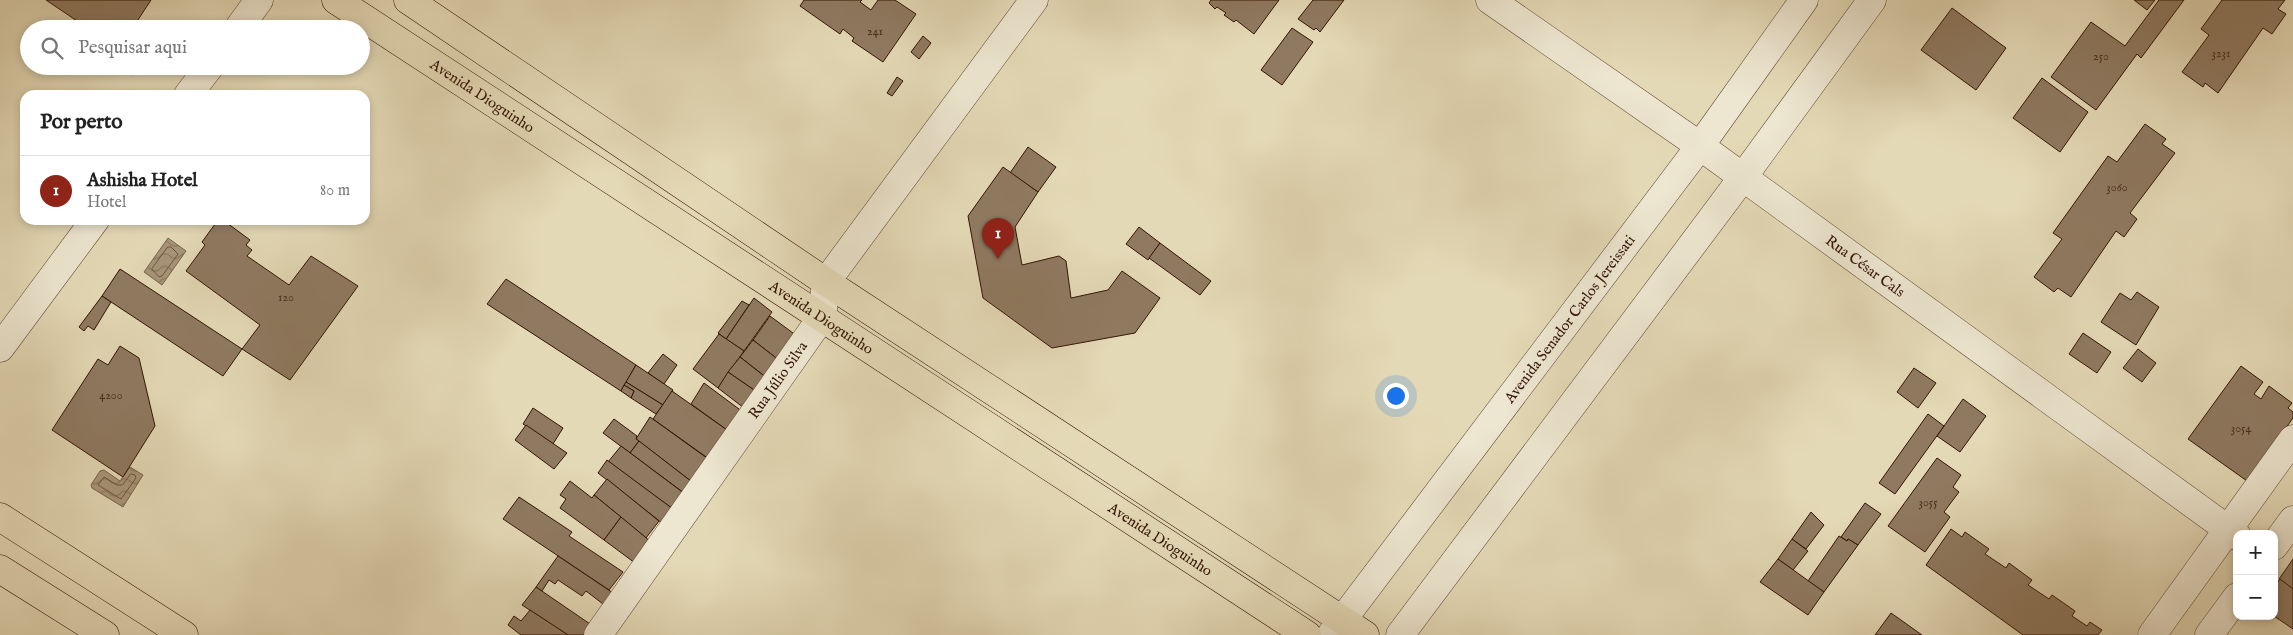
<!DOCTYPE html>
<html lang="pt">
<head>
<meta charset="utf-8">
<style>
	body { margin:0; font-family:"IM FELL English",serif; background:#f6f6f6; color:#222 }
	.controls { position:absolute; right:15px; bottom:15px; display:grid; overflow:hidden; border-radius:10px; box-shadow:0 2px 8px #0003 }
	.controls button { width:45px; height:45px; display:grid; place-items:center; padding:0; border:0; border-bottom:1px solid #e0e0e0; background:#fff; color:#222; font:25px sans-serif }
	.you { position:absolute; left:1395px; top:395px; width:18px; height:18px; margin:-12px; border:4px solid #fff; border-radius:50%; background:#1a73e8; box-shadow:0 0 0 8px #1a73e833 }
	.badge { display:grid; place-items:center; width:32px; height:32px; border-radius:50%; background:#8f2418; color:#fff; font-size:16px; font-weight:700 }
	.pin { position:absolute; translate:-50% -41px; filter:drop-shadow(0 1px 2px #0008) }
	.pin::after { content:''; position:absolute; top:26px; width:18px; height:15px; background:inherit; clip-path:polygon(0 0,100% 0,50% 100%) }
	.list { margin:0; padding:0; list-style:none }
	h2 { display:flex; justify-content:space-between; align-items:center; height:65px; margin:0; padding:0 20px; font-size:21px }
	h2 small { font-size:16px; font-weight:400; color:#767676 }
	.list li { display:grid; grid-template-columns:32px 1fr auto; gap:15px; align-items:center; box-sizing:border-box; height:70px; padding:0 20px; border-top:1px solid #e0e0e0 }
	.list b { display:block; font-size:19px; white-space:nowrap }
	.list p { margin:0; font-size:16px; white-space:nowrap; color:#767676 }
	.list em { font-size:16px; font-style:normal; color:#767676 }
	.icon { flex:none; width:28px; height:28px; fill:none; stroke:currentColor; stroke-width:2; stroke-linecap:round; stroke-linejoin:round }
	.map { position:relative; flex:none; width:2293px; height:635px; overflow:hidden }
	.search { position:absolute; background:#fff; box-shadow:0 2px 8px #0003; left:20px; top:20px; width:350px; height:55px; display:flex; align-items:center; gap:12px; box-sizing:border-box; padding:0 18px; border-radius:28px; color:#767676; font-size:19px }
	.panel { position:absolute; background:#fff; box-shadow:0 2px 8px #0003; left:20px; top:90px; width:350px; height:135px; border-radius:15px }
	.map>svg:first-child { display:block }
</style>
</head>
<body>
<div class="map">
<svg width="2293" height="635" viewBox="0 0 2293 635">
	<defs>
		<pattern id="water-waves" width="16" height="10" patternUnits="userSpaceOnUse" patternTransform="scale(1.25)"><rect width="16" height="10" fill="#a89679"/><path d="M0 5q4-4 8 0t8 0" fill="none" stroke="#897961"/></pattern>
	</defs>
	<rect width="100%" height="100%" fill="#e4d9b6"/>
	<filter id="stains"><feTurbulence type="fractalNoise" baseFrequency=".004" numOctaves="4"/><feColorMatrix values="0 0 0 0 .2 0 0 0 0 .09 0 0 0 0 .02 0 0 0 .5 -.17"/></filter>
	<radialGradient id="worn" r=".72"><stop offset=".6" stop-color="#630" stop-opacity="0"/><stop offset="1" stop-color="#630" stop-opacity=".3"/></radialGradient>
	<g fill="url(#water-waves)" stroke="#79624a">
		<path d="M168 238 186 251 162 285 144 272Z"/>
		<path d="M130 467 143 475 123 507 92 488 91 485 100 471 104 470 120 481Z"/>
	</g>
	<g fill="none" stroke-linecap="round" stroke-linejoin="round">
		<g stroke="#6e553e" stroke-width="1">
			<path d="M168 247H171L178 254 162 276 159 277 152 269Z"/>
			<path d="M131 474 135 475 136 478 121 499 98 485 104 477 117 485H122Z"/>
		</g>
	</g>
	<g fill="#8f7a61" stroke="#331404">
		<path d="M46 0H151L132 29H89Z"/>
		<path d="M804 0H862L860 2 871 10 878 0H895L916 14 883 62 852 41 854 38 843 29 840 34 800 6Z"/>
		<path d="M1211 0H1279L1254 34 1236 20 1234 22 1224 15 1226 13 1217 7 1215 9 1209 3Z"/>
		<path d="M1313 0H1344L1320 32 1316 28 1314 30 1298 19Z"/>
		<path d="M2134 0H2155L2147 10Z"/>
		<path d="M2159 0H2184L2141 58 2137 54 2096 110 2051 77 2091 22 2125 46Z"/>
		<path d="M2222 0H2285L2278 9 2286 14 2272 34 2263 28 2218 93 2205 83 2203 87 2182 72 2209 35 2201 29Z"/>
		<path d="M1952 8 2006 48 1976 90 1921 50Z"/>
		<path d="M1292 28 1313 42 1282 85 1261 70Z"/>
		<path d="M923 36 931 43 919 59 911 52Z"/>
		<path d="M120 66H138L132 75Z"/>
		<path d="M897 77 903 81 892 96 887 93Z"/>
		<path d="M2042 78 2088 112 2060 152 2013 118Z"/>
		<path d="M2145 124 2166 139 2162 144 2175 153 2130 213 2137 219 2124 237 2116 231 2071 297 2058 288 2054 292 2034 277 2062 239 2053 233 2108 156 2117 162Z"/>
		<path d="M1028 147 1056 167 1038 192 1010 173Z"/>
		<path d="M1003 167 1038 192 1015 227 1022 265 1059 256 1066 261 1071 298 1108 290 1122 271 1160 298 1135 333 1052 348 983 298 968 216Z"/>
		<path d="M218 220H223L250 240 246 245 252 250 247 256 289 285 311 256 358 286 290 380 242 349 260 325 186 271 205 245 202 242Z"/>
		<path d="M1139 227 1160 243 1148 260 1126 244Z"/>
		<path d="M1160 243 1211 281 1200 295 1149 258Z"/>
		<path d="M120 269 242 349 223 376 102 296Z"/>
		<path d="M506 279 636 365 621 391 487 304Z"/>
		<path d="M2137 292 2159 307 2136 345 2101 322 2120 293 2131 300Z"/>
		<path d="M102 296 111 302 94 330 88 326 84 331 79 327Z"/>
		<path d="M754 298 772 312 744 351 726 339Z"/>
		<path d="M742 301 749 305 726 339 718 333Z"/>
		<path d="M770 316 797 336 780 361 753 340Z"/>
		<path d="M2083 333 2111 352 2097 373 2069 354Z"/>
		<path d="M719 334 744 351 718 388 693 369Z"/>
		<path d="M753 340 780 361 767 378 740 357Z"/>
		<path d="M120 346 139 358 155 426 123 477 52 430 98 359 108 365Z"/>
		<path d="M2138 349 2156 363 2142 382 2123 368Z"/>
		<path d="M663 354 677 365 664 384 648 373Z"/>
		<path d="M740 357 768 379 757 392 728 372Z"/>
		<path d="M636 365 673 390 663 405 626 382Z"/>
		<path d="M2241 366 2263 382 2254 394 2261 399 2269 386 2292 403 2288 408 2293 412V418L2247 481 2188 439Z"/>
		<path d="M1914 368 1936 383 1918 408 1897 392Z"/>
		<path d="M728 372 757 392 744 408 718 388Z"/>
		<path d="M626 382 663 405 656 414 631 398 634 391 624 385Z"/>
		<path d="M704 383 747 415 734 435 691 404Z"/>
		<path d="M624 385 634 391 631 398 621 391Z"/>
		<path d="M672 391 734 435 716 464 653 419Z"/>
		<path d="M1963 399 1986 416 1960 452 1937 436Z"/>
		<path d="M533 408 563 428 553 444 523 424Z"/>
		<path d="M1928 414 1944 426 1895 494 1879 483Z"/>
		<path d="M650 417 711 461 696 485 636 439Z"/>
		<path d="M614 419 637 436 636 439 639 441 630 453 603 433Z"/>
		<path d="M526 425 567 453 554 469 515 440Z"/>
		<path d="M639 441 696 485 688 496 630 453Z"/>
		<path d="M621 446 685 494 673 509 608 462Z"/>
		<path d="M1937 458 1961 475 1953 487 1959 492 1944 512 1950 517 1925 552 1888 526Z"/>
		<path d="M607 460 673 509 662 523 598 473Z"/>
		<path d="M607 479 659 521 646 538 594 495Z"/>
		<path d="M570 481 592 498 594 495 621 517 604 540 560 508 566 499 560 495Z"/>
		<path d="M519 497 572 532 569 536 623 572 609 590 503 519Z"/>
		<path d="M1865 503 1881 514 1858 545 1848 539 1847 541 1841 537Z"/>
		<path d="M1811 512 1824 525 1806 549 1792 539Z"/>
		<path d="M621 517 650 541 635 563 604 540Z"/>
		<path d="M1951 529 1962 537 1965 532 1989 549 1985 554 2006 568 2009 563 2032 580 2028 585 2049 599 2052 595 2075 611 2072 616 2087 626 2090 622 2102 630 2098 635H2023L1926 565Z"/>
		<path d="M1839 536 1847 541 1848 539 1858 545 1824 592 1808 581Z"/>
		<path d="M1792 539 1808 551 1793 570 1778 559Z"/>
		<path d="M558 556 616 595 607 607 586 591 582 596 558 580 555 584 549 580 542 591 536 587Z"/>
		<path d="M1778 559 1824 592 1808 615 1760 582Z"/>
		<path d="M2293 559V589L2279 579Z"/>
		<path d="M2280 579 2293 589V629L2274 616V587Z"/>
		<path d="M536 587 593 626 585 635H568L522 605Z"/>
		<path d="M530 610 568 635H521L508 625 514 616 521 621Z"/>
		<path d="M1891 613 1922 635H1875Z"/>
	</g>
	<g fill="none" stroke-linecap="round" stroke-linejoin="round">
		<defs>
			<g id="minor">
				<path id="s1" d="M1490 0 1700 146 2237 536"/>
				<path d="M238 29 259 0"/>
				<path d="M188 95 210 66"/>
				<path d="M0 348 95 220"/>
				<path d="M2274 546 2293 520"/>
				<path id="s2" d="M598 635 822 317 826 282 1034 0"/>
				<path id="s3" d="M1331 635 1700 146 1804 0"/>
				<path d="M1400 635 1743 177 1872 0"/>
				<path d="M2152 635 2293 439"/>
				<path d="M2209 635 2237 597"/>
			</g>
			<g id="major">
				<path id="s4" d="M336 0 1307 635"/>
				<path d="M408 0 826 282 1365 635"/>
				<path d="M0 517 184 635"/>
				<path d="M0 569 105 635"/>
			</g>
		</defs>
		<use href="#minor" stroke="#5f4530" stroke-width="29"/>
		<use href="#major" stroke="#331404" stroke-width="29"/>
		<use href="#minor" stroke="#ede6d0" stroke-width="28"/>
		<use href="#major" stroke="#e4d9b6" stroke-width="28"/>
	</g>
	<g text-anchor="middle" stroke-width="4" stroke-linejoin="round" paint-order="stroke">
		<g font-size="12" fill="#4a2e1b">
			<text x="875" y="35">241</text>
			<text x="2221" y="57">3231</text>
			<text x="2101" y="60">250</text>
			<text x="2117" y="191">3060</text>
			<text x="286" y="301">120</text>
			<text x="111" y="399">4200</text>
			<text x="2241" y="432">3054</text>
			<text x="1928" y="506">3055</text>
		</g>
		<g font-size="15" fill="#331404" stroke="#ede6d0">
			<text dy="5" stroke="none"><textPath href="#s4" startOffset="175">Avenida Dioguinho</textPath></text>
			<text dy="5" stroke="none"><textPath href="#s1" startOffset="460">Rua César Cals</textPath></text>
			<text dy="5" stroke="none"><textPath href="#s4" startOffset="580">Avenida Dioguinho</textPath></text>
			<text dy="5" stroke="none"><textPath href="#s3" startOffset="396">Avenida Senador Carlos Jereissati</textPath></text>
			<text dy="5" stroke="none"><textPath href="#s2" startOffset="312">Rua Júlio Silva</textPath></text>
			<text dy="5" stroke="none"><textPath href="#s4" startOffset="985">Avenida Dioguinho</textPath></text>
		</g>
	</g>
	<rect width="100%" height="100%" filter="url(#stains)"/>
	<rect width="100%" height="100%" fill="url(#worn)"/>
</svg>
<div class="controls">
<button>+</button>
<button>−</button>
</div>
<div class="you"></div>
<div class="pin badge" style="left:998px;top:259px">1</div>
<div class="search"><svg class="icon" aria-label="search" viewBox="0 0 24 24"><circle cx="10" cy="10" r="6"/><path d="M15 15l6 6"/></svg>Pesquisar aqui</div>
<section class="panel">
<h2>Por perto<small></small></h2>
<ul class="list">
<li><span class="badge">1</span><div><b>Ashisha Hotel</b><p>Hotel</p></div><em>80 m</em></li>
</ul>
</section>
</div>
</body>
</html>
